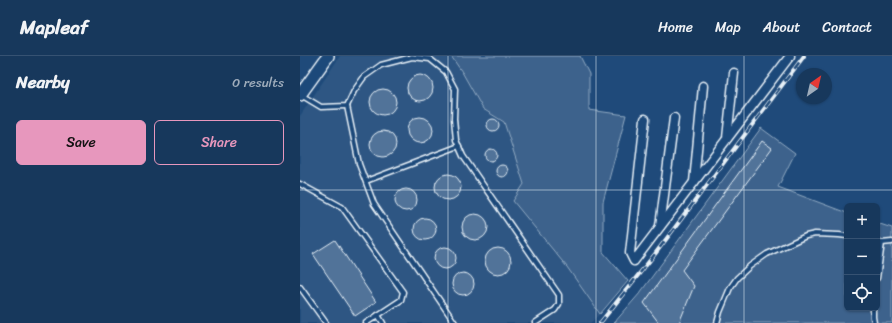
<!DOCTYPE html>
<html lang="en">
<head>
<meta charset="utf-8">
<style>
	body { margin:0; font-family:Sriracha,sans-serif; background:#203f62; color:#f1f3f6 }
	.controls { position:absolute; right:12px; bottom:12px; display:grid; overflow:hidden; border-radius:6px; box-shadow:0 1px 3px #0004 }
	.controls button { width:36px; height:36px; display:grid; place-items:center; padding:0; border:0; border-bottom:1px solid #365272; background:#17385c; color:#f1f3f6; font:20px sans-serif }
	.compass { position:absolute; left:496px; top:12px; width:36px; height:36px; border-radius:50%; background:#17385c; box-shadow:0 1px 3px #0004; rotate:34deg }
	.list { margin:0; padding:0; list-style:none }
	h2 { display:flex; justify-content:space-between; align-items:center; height:52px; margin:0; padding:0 16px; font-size:17px }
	h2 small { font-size:13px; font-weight:400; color:#9eacbb }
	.actions { display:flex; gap:8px; padding:12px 16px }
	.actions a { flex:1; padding:9px 0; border:1px solid #e797bd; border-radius:6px; text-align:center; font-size:14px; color:#e797bd }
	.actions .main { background:#e797bd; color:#111 }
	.icon { flex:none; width:22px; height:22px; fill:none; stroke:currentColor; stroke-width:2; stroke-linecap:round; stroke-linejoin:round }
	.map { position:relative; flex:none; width:592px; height:267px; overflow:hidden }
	header { display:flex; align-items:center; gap:24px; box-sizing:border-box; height:56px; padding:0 20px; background:#17385c; border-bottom:1px solid #365272 }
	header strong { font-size:19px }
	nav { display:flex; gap:22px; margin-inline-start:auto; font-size:14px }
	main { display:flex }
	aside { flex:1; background:#17385c }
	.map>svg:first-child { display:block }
</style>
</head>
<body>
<header>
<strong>Mapleaf</strong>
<nav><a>Home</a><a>Map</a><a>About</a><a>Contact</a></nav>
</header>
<main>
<aside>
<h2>Nearby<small>0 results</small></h2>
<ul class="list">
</ul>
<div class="actions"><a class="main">Save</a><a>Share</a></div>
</aside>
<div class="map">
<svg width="592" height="267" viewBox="0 0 592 267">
	<rect width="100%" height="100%" fill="#1f4a7a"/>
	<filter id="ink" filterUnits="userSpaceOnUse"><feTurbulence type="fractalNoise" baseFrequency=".025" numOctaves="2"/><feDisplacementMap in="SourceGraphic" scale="8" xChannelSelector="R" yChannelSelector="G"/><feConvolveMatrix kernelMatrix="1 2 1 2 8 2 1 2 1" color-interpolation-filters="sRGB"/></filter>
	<g filter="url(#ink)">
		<path fill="#2e5683" d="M40 0H151L162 16 183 53 204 65 225 128 267 211 300 258 290 267H0V60Z"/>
		<g fill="#3c628c" stroke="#92aac2">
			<path d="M151 0H280L289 18V54L326 59 303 146V196L328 225 300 258 267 211 213 145 224 128 204 66 183 53 162 16Z"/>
			<path d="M461 72 495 97 478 131 547 157V252H577V167L592 172V267H314L340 237Z"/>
		</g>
		<g fill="#517399" stroke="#e8f1f8">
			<circle cx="120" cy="32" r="13"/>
			<circle cx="83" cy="46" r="13"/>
			<circle cx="120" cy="74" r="13"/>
			<circle cx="193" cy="69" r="6"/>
			<circle cx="83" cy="88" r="13"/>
			<path d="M462 85 472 92 382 214 394 230 379 267H359L344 247Z"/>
			<circle cx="191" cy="99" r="6"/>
			<circle cx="202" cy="115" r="6"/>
			<circle cx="148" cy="131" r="13"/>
			<circle cx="106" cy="144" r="11"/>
			<circle cx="175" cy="171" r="13"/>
			<circle cx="125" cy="173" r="11"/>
			<path d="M35 184 76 246 55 260 13 198Z"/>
			<circle cx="145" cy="202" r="11"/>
			<circle cx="198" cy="205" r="13"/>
			<circle cx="163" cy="228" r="11"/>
		</g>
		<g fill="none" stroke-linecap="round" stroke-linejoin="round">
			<defs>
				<g id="lane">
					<path d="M1 39 21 51 47 50 54 35 64 21 81 9 112 1 130 3 146 16 155 33 154 63 156 84 163 100 259 239V248L255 254 235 267"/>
					<path d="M47 50 59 108 74 148 155 267"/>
					<path d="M66 125 159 90"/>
					<path d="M0 128 42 151 103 236 101 244 66 267"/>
					<path d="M577 186 582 187 592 186"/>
					<path d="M577 222 582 187"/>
					<path d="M0 231 26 267"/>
					<path d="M573 252V261L574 267"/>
					<path d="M78 259 83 267"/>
					<path d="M417 267 420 256 430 232 437 222 450 210 467 198 506 180 515 178 539 179 547 180"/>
				</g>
				<g id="street">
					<path d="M345 63 330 197 334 205 490 0"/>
					<path d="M427 82 434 17"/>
					<path d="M394 126 403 30"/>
					<path d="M360 170 374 62"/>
				</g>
				<path id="secondary" d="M0 39 28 0"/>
			</defs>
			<use href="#lane" stroke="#e8f1f8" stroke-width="7"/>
			<use href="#street" stroke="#e8f1f8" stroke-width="11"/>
			<use href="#secondary" stroke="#e8f1f8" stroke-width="14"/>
			<use href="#lane" stroke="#1f4a7a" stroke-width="4"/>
			<use href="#street" stroke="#1f4a7a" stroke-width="8"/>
			<use href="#secondary" stroke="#1f4a7a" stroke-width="11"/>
			<defs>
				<path id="rail" d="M300 267 355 198 504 0"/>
			</defs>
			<use href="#rail" stroke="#e8f1f8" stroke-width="4"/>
			<use href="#rail" stroke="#1f4a7a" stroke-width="2.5" stroke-dasharray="8" stroke-linecap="butt"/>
		</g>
	</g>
	<path fill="none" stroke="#e8f1f8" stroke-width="1" stroke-opacity="0.55" d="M148 0V267M296 0V267M444 0V267M0 134H592"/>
</svg>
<div class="controls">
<button>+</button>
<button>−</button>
<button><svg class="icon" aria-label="locate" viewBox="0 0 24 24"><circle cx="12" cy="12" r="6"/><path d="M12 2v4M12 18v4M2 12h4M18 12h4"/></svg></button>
</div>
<svg class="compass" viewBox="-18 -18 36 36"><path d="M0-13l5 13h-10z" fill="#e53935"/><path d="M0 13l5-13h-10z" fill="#9eacbb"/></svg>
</div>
</main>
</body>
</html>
